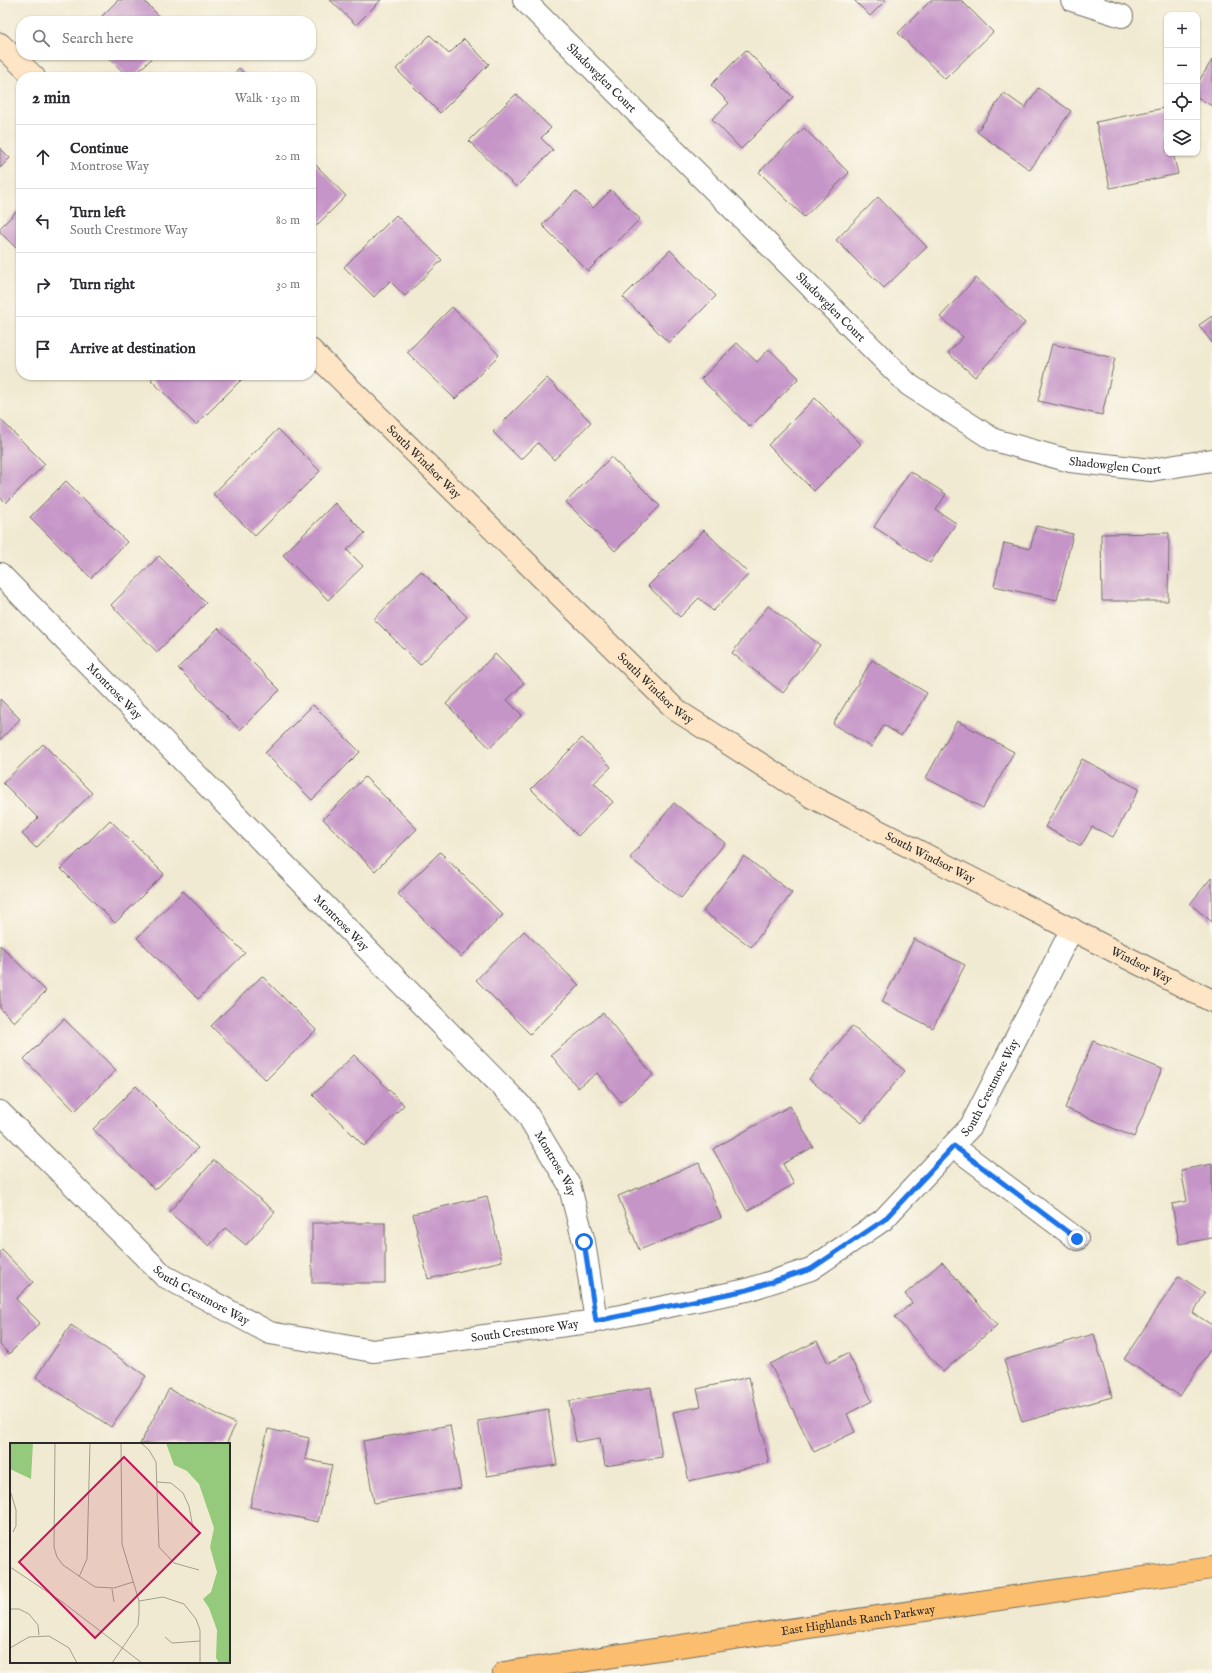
<!DOCTYPE html>
<html lang="en">
<head>
<meta charset="utf-8">
<style>
	body { margin:0; font-family:"IM FELL English",serif; background:#f7f7f7; color:#2b2b33 }
	.controls { position:absolute; right:12px; top:12px; display:grid; overflow:hidden; border-radius:8px; box-shadow:0 1px 3px #0004 }
	.controls button { width:36px; height:36px; display:grid; place-items:center; padding:0; border:0; border-bottom:1px solid #e1e1e2; background:#fff; color:#2b2b33; font:20px sans-serif }
	.stop { position:absolute; width:12px; height:12px; margin:-9px; border:3px solid #1a73e8; border-radius:50%; background:#fff }
	.stop.end { background:#1a73e8; border-color:#fff; box-shadow:0 1px 4px #0008 }
	.list { margin:0; padding:0; list-style:none }
	h2 { display:flex; justify-content:space-between; align-items:center; height:52px; margin:0; padding:0 16px; font-size:17px }
	h2 small { font-size:13px; font-weight:400; color:#7c7c81 }
	.list li { display:grid; grid-template-columns:26px 1fr auto; gap:12px; align-items:center; box-sizing:border-box; height:64px; padding:0 16px; border-top:1px solid #e1e1e2 }
	.list b { display:block; font-size:15px; white-space:nowrap }
	.list p { margin:0; font-size:13px; white-space:nowrap; color:#7c7c81 }
	.list em { font-size:13px; font-style:normal; color:#7c7c81 }
	.icon { flex:none; width:22px; height:22px; fill:none; stroke:currentColor; stroke-width:2; stroke-linecap:round; stroke-linejoin:round }
	.map { position:relative; flex:none; width:1212px; height:1673px; overflow:hidden }
	.search { position:absolute; background:#fff; box-shadow:0 1px 3px #0004; left:16px; top:16px; width:300px; height:44px; display:flex; align-items:center; gap:10px; box-sizing:border-box; padding:0 14px; border-radius:16px; color:#7c7c81; font-size:15px }
	.panel { position:absolute; background:#fff; box-shadow:0 1px 3px #0004; left:16px; top:72px; width:300px; height:308px; border-radius:16px }
	.map>svg:first-child { display:block }
</style>
</head>
<body>
<div class="map">
<svg width="1212" height="1673" viewBox="0 0 1212 1673">
	<rect width="100%" height="100%" fill="#fbf7ec"/>
	<filter id="ink" filterUnits="userSpaceOnUse"><feTurbulence type="fractalNoise" baseFrequency=".025" numOctaves="2"/><feDisplacementMap in="SourceGraphic" scale="8" xChannelSelector="R" yChannelSelector="G"/><feConvolveMatrix kernelMatrix="1 2 1 2 8 2 1 2 1" color-interpolation-filters="sRGB"/></filter>
	<filter id="wash" filterUnits="userSpaceOnUse"><feTurbulence type="fractalNoise" baseFrequency=".012" numOctaves="4" result="noise"/><feDisplacementMap in="SourceGraphic" scale="16" xChannelSelector="R" yChannelSelector="G"/><feGaussianBlur stdDeviation="0.9" result="paint"/><feColorMatrix in="noise" values="0 0 0 0 0 0 0 0 0 0 0 0 0 0 0 0 0 1.4 0 .05"/><feComposite in="paint" operator="in"/></filter>
	<g filter="url(#wash)">
		<rect width="100%" height="100%" fill="#f1ead2"/>
		<g id="blocks">
			<g fill="#c695c8">
				<path d="M118 0H143L164 21H97Z"/>
				<path d="M330 0H381L356 25Z"/>
				<path d="M854 0H886L870 16Z"/>
				<path d="M931 0H961L993 32 945 79 898 33Z"/>
				<path d="M430 35 449 54 464 39 489 64 440 113 396 69Z"/>
				<path d="M746 50 793 97 741 149 712 119 729 103 711 85Z"/>
				<path d="M106 55H155L133 77H128Z"/>
				<path d="M1212 60V106L1197 97V84Z"/>
				<path d="M239 68 248 77H230Z"/>
				<path d="M1038 88 1071 111 1030 170 977 132 1004 93 1025 108Z"/>
				<path d="M516 94 551 128 541 138 553 150 516 187 469 141Z"/>
				<path d="M1164 108 1167 123V153H1173L1178 174 1110 188 1096 122Z"/>
				<path d="M804 128 849 173 804 217 759 172Z"/>
				<path d="M0 148 10 158 0 168Z"/>
				<path d="M311 160 346 196 311 231Z"/>
				<path d="M611 190 640 219 588 271 542 225 576 191 593 208Z"/>
				<path d="M878 197 927 247 884 288 836 240Z"/>
				<path d="M21 207V253L0 232V228Z"/>
				<path d="M396 215 442 260 405 296 390 281 374 297 344 267Z"/>
				<path d="M670 250 716 296 669 343 623 297Z"/>
				<path d="M976 278 1025 323 975 377 948 353 963 337 940 317Z"/>
				<path d="M452 307 499 355 455 399 407 352Z"/>
				<path d="M1212 316V343L1199 325Z"/>
				<path d="M737 343 757 362 769 349 799 378 750 427 701 379Z"/>
				<path d="M1052 344 1115 358 1102 415 1038 401Z"/>
				<path d="M155 375H238L242 379 196 425 151 380Z"/>
				<path d="M547 378 591 422 554 460 538 443 521 460 493 432Z"/>
				<path d="M815 398 861 444 814 491 768 445Z"/>
				<path d="M0 419 45 464 6 503 0 497Z"/>
				<path d="M278 429 320 471 255 536 213 494Z"/>
				<path d="M611 457 660 506 615 551 566 502Z"/>
				<path d="M910 471 946 494 936 510 956 523 930 563 874 527Z"/>
				<path d="M66 481 127 542 91 578 30 517Z"/>
				<path d="M335 503 365 533 347 550 363 566 328 600 283 555Z"/>
				<path d="M1036 526 1073 534 1057 600 994 586 1004 543 1030 549Z"/>
				<path d="M704 530 749 574 713 611 699 598 680 617 648 586Z"/>
				<path d="M1169 533 1168 601H1102L1101 534Z"/>
				<path d="M159 556 206 603 157 652 111 605Z"/>
				<path d="M421 571 467 617 420 665 374 619Z"/>
				<path d="M768 606 820 645 783 693 732 653Z"/>
				<path d="M218 628 280 690 240 730 178 668Z"/>
				<path d="M495 654 524 683 507 700 522 715 490 748 446 704Z"/>
				<path d="M872 660 927 693 901 736 884 725 871 747 833 724Z"/>
				<path d="M0 699 20 719 0 740Z"/>
				<path d="M313 705 360 752 312 800 265 753Z"/>
				<path d="M957 721 1014 752 983 808 926 778Z"/>
				<path d="M582 738 611 767 594 783 613 802 578 836 531 789Z"/>
				<path d="M43 744 92 793 36 848 22 834 38 818 3 783Z"/>
				<path d="M1082 759 1139 789 1113 837 1092 827 1081 846 1045 827Z"/>
				<path d="M365 777 417 829 375 871 323 819Z"/>
				<path d="M674 803 725 843 681 898 630 858Z"/>
				<path d="M110 820 164 874 115 923 61 869Z"/>
				<path d="M440 852 503 915 461 957 398 894Z"/>
				<path d="M744 856 792 893 751 947 703 911Z"/>
				<path d="M1212 877V922L1190 904Z"/>
				<path d="M183 891 245 953 198 999 137 938Z"/>
				<path d="M524 931 579 985 530 1034 476 980Z"/>
				<path d="M914 939 965 965 933 1028 882 1002Z"/>
				<path d="M0 945 46 991 14 1022 0 1008Z"/>
				<path d="M262 976 316 1030 266 1080 211 1026Z"/>
				<path d="M603 1013 653 1075 621 1102 597 1073 578 1088 551 1055Z"/>
				<path d="M64 1019 116 1070 75 1111 24 1059Z"/>
				<path d="M852 1026 905 1071 862 1123 809 1079Z"/>
				<path d="M1093 1041 1162 1069 1134 1137 1065 1108Z"/>
				<path d="M354 1055 404 1105 364 1146 313 1095Z"/>
				<path d="M136 1086 198 1148 155 1190 93 1129Z"/>
				<path d="M790 1106 813 1147 783 1164 794 1184 747 1211 713 1149Z"/>
				<path d="M214 1160 275 1212 246 1245 225 1228 209 1246 169 1212Z"/>
				<path d="M699 1163 721 1218 639 1250 618 1196Z"/>
				<path d="M1212 1164V1238L1179 1244 1172 1204 1187 1201 1181 1170Z"/>
				<path d="M487 1196 502 1261 428 1279 413 1214Z"/>
				<rect x="312" y="1223" width="73" height="60"/>
				<path d="M2 1250 33 1282 16 1299 40 1323 9 1354 0 1345V1252Z"/>
				<path d="M942 1262 997 1325 943 1372 895 1317 912 1303 905 1294Z"/>
				<path d="M1179 1276 1205 1293 1193 1313 1212 1325V1347L1180 1396 1124 1359Z"/>
				<path d="M71 1325 146 1376 111 1427 36 1377Z"/>
				<path d="M1094 1334 1112 1397 1022 1422 1004 1360Z"/>
				<path d="M817 1341 828 1363 848 1353 872 1401 847 1414 855 1432 814 1452 770 1364Z"/>
				<path d="M749 1377 769 1463 689 1481 673 1412 701 1406 697 1389Z"/>
				<path d="M651 1387 662 1457 605 1466 600 1438 576 1442 569 1401Z"/>
				<path d="M169 1389 236 1424 226 1444H140Z"/>
				<path d="M548 1409 557 1465 487 1476 478 1421Z"/>
				<path d="M450 1425 461 1488 374 1503 363 1441Z"/>
				<path d="M268 1429 309 1438 305 1459 332 1465 318 1522 250 1507Z"/>
			</g>
		</g>
	</g>
	<g filter="url(#ink)">
		<use href="#blocks" fill-opacity="0" stroke="#706e65" stroke-width="1"/>
		<g fill="none" stroke-linecap="round" stroke-linejoin="round">
			<defs>
				<g id="street">
					<path id="s1" d="M524 0 909 385 994 440 1070 461 1151 470 1212 460"/>
					<path d="M1072 0 1122 16"/>
					<path id="s2" d="M0 574 524 1109 569 1184 584 1242 596 1321"/>
					<path id="s3" d="M0 1112 164 1276 270 1333 373 1351 596 1321 747 1290 811 1269 883 1220 971 1126 1072 929"/>
					<path d="M953 1146 1077 1239"/>
				</g>
				<g id="secondary">
					<path d="M0 44 34 77"/>
					<path id="s4" d="M311 350 676 710 812 797 1212 1001"/>
				</g>
				<g id="primary">
					<path id="s5" d="M504 1673 653 1650 1212 1568"/>
				</g>
			</defs>
			<use href="#street" stroke="#706e65" stroke-width="24"/>
			<use href="#secondary" stroke="#706e65" stroke-width="24"/>
			<use href="#primary" stroke="#706e65" stroke-width="24"/>
			<use href="#street" stroke="#fff" stroke-width="22"/>
			<use href="#secondary" stroke="#fde5c5" stroke-width="22"/>
			<use href="#primary" stroke="#fbbd6e" stroke-width="22"/>
		</g>
	</g>
	<g fill="none" stroke-linecap="round" stroke-linejoin="round" filter="url(#ink)">
		<path stroke="#1a73e8" stroke-width="5" d="M584 1242 596 1321 747 1290 811 1269 884 1220 954 1146 1077 1239"/>
	</g>
	<g text-anchor="middle" stroke-width="3.5" stroke-linejoin="round" paint-order="stroke">
		<g font-size="12" fill="#2b2b2b" stroke="#fbf7ec">
			<text dy="4" stroke="none"><textPath href="#s1" startOffset="110">Shadowglen Court</textPath></text>
			<text dy="4" stroke="none"><textPath href="#s1" startOffset="434">Shadowglen Court</textPath></text>
			<text dy="4" stroke="none"><textPath href="#s4" startOffset="159">South Windsor Way</textPath></text>
			<text dy="4" stroke="none"><textPath href="#s1" startOffset="770">Shadowglen Court</textPath></text>
			<text dy="4" stroke="none"><textPath href="#s4" startOffset="483">South Windsor Way</textPath></text>
			<text dy="4" stroke="none"><textPath href="#s2" startOffset="164">Montrose Way</textPath></text>
			<text dy="4" stroke="none"><textPath href="#s4" startOffset="807">South Windsor Way</textPath></text>
			<text dy="4" stroke="none"><textPath href="#s2" startOffset="488">Montrose Way</textPath></text>
			<text dy="4" stroke="none"><textPath href="#s4" startOffset="1044">Windsor Way</textPath></text>
			<text dy="4" stroke="none"><textPath href="#s3" startOffset="1162">South Crestmore Way</textPath></text>
			<text dy="4" stroke="none"><textPath href="#s2" startOffset="812">Montrose Way</textPath></text>
			<text dy="4" stroke="none"><textPath href="#s3" startOffset="274">South Crestmore Way</textPath></text>
			<text dy="4" stroke="none"><textPath href="#s3" startOffset="610">South Crestmore Way</textPath></text>
			<text dy="4" stroke="none"><textPath href="#s5" startOffset="358">East Highlands Ranch Parkway</textPath></text>
		</g>
	</g>
	<g transform="translate(10 1443)">
		<rect width="220" height="220" fill="#f1ead2"/>
		<path d="M0 0H23L21 36 0 26ZM156 0H220V220H209L206 215 207 187 199 165 193 156 201 149 207 129 200 104 204 85 189 41 177 28 164 22Z" fill="#95ca7c"/>
		<path fill="none" stroke="#a29e8f" stroke-width="1" d="M45 0 44 104 47 114 53 122 85 144 104 145 123 139M131 0 139 7 146 19 149 104 164 120 189 127M147 39 161 40 173 50 179 63 183 85M0 47 6 67V83L3 89M0 124 51 158 132 220M69 134 77 116 80 0M102 146 104 159M129 158 153 154 174 161 186 176 190 187V220M0 166H9L19 171 28 182 29 192M155 194 162 200 190 198M0 205 19 194 39 193 59 205 67 220M102 220 128 182 129 171V158L112 101 111 0"/>
		<path fill="#c2185b" fill-opacity="0.15" stroke="#c2185b" stroke-width="2" d="M114 14 190 90 85 195 9 119Z"/>
		<rect width="220" height="220" fill="none" stroke="#2b2b2b" stroke-width="2"/>
	</g>
</svg>
<div class="controls">
<button>+</button>
<button>−</button>
<button><svg class="icon" aria-label="locate" viewBox="0 0 24 24"><circle cx="12" cy="12" r="6"/><path d="M12 2v4M12 18v4M2 12h4M18 12h4"/></svg></button>
<button><svg class="icon" aria-label="layers" viewBox="0 0 24 24"><path d="M12 4l9 5-9 5-9-5zM3 14l9 5 9-5"/></svg></button>
</div>
<div class="stop" style="left:584px;top:1242px"></div>
<div class="stop end" style="left:1077px;top:1239px"></div>
<div class="search"><svg class="icon" aria-label="search" viewBox="0 0 24 24"><circle cx="10" cy="10" r="6"/><path d="M15 15l6 6"/></svg>Search here</div>
<section class="panel">
<h2>2 min<small>Walk · 130 m</small></h2>
<ul class="list">
<li><svg class="icon" aria-label="ahead" viewBox="0 0 24 24"><path d="M12 20V5M6 11l6-6 6 6"/></svg><div><b>Continue</b><p>Montrose Way</p></div><em>20 m</em></li>
<li><svg class="icon" aria-label="left" viewBox="0 0 24 24"><path d="M17 20v-9H6M10 6l-5 5 5 5"/></svg><div><b>Turn left</b><p>South Crestmore Way</p></div><em>80 m</em></li>
<li><svg class="icon" aria-label="right" viewBox="0 0 24 24"><path d="M7 20v-9h11M14 6l5 5-5 5"/></svg><div><b>Turn right</b></div><em>30 m</em></li>
<li><svg class="icon" aria-label="arrive" viewBox="0 0 24 24"><path d="M6 21V4h12l-3 4 3 4H6"/></svg><div><b>Arrive at destination</b></div></li>
</ul>
</section>
</div>
</body>
</html>
